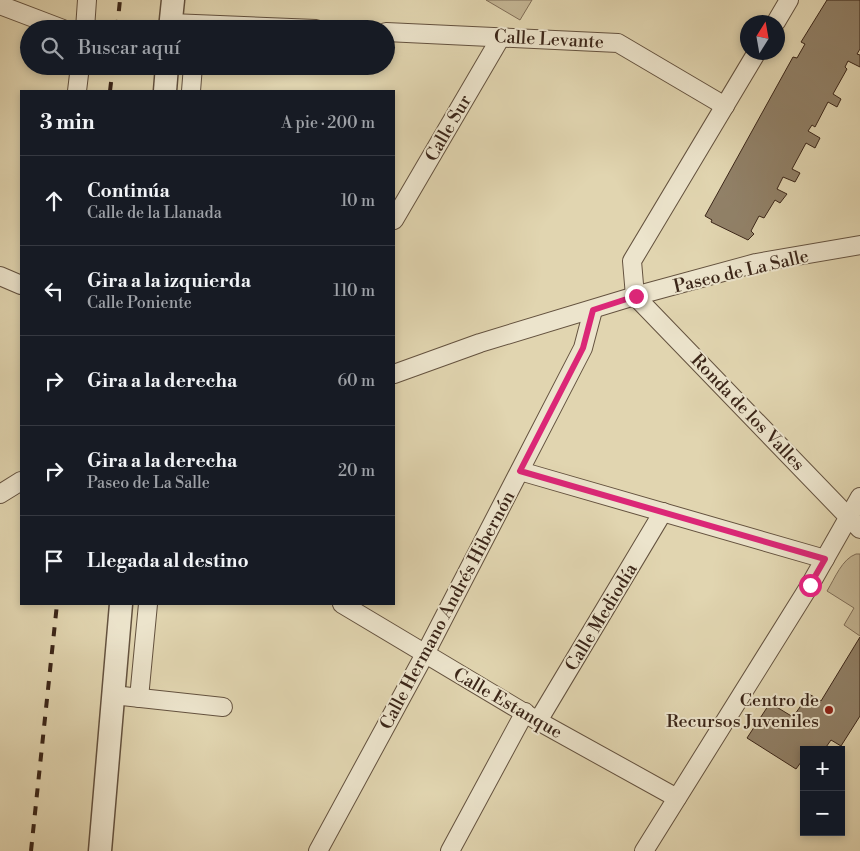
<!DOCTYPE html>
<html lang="es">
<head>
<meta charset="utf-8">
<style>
	body { margin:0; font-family:"Libre Bodoni",serif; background:#20242c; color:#f1f3f6 }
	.controls { position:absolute; right:15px; bottom:15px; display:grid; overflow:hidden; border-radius:0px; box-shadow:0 2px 8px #0003 }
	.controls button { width:45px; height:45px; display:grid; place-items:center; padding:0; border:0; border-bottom:1px solid #363941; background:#171b24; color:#f1f3f6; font:25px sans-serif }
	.compass { position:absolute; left:740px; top:15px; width:45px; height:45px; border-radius:50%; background:#171b24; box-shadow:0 2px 8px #0003; rotate:11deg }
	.stop { position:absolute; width:15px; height:15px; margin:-11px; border:4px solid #db2777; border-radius:50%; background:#fff }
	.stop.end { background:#db2777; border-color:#fff; box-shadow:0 1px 5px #0008 }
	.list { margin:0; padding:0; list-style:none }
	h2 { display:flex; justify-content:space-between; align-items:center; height:65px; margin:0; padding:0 20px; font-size:21px }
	h2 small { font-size:16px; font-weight:400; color:#9ea1a6 }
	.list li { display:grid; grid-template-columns:32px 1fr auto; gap:15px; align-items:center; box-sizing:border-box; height:90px; padding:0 20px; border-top:1px solid #363941 }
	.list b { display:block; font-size:19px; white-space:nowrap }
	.list p { margin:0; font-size:16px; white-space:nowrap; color:#9ea1a6 }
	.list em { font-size:16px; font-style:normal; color:#9ea1a6 }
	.icon { flex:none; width:28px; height:28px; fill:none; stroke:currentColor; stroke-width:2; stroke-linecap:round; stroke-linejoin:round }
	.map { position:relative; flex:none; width:860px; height:851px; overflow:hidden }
	.search { position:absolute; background:#171b24; box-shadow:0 2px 8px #0003; left:20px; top:20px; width:375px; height:55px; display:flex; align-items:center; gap:12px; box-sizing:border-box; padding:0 18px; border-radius:28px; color:#9ea1a6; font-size:19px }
	.panel { position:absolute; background:#171b24; box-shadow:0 2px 8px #0003; left:20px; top:90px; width:375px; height:515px; border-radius:0px }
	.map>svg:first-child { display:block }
</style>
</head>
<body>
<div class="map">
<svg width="860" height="851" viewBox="0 0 860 851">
	<rect width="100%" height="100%" fill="#e1d5b0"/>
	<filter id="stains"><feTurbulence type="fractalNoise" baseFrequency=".004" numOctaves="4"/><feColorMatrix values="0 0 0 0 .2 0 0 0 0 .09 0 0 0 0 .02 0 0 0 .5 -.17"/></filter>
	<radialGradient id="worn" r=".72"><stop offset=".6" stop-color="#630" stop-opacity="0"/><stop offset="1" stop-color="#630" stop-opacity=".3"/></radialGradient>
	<g fill="#c5b796" stroke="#806e58">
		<path d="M486 0H532L520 20Z"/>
		<path d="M856 554H860V636L844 625 854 608 827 591C835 578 842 559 856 554Z"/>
	</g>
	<g fill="#918168" stroke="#3b2619">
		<path d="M827 0H860V49L857 54 860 55V67L848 61 845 67 847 69 833 94 841 99 837 107 828 102 815 127 812 125 808 131 820 138 815 148 806 143 792 169 800 173 795 182 783 177 777 189 787 194 780 203 775 200 764 218 759 216 751 231 754 234 748 240 711 222 712 220 705 216 793 57 797 58 805 44 801 42Z"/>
		<path d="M860 637V716L841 746 831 740 824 750H804V758L796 769 747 738 770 703 793 717 809 694 821 701Z"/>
	</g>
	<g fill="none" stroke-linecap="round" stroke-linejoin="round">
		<defs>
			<g id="minor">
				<path d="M0 5 63 29"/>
				<path d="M776 22 789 0"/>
				<path d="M171 23 316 29"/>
				<path d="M85 29 87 0"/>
				<path d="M386 32 618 43 725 106"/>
				<path d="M757 52 632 261 635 296 860 529"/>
				<path d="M77 91 80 66"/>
				<path d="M191 91 193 66"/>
				<path d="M394 220 501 37"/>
				<path d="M0 276 21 285"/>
				<path d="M394 374 480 343 635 296 756 263 860 245"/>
				<path d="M520 471 825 559"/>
				<path d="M0 494 21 481"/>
				<path d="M342 604 538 721 677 798"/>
				<path d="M113 695 223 707"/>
				<path d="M139 698 148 604"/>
				<path d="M538 721 663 512"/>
				<path d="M318 851 425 654 583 348 593 310"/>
				<path d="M450 851 525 712"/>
				<path d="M644 851 810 585 860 497"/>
			</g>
			<g id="tertiary">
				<path d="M170 29 173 0"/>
				<path d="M165 91 167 66"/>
				<path d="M100 851 121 604"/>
			</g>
		</defs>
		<use href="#minor" stroke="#64523f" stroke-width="20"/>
		<use href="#tertiary" stroke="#64523f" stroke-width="25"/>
		<use href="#minor" stroke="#ece4cc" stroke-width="18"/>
		<use href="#tertiary" stroke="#ece4cc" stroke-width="22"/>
		<g stroke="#3b2619" stroke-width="4" stroke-dasharray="9 9" stroke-linecap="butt">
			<path d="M117 29 120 0"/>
			<path d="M110 91 113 66"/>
			<path d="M31 851 57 604"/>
		</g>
	</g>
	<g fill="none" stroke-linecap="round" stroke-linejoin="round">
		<path stroke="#db2777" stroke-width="6" d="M636 296 593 310 583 348 520 471 825 559 810 585"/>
	</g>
	<circle fill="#8f2418" stroke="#ece4cc" stroke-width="2" cx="829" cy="710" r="5"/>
	<g text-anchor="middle" stroke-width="4" stroke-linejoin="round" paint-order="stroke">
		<g font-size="18" fill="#3b2619" stroke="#ece4cc">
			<text transform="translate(549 39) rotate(3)" y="6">Calle Levante</text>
			<text transform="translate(448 128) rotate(-60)" y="6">Calle Sur</text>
			<text transform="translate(741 271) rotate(-13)" y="6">Paseo de La Salle</text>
			<text transform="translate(748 412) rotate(46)" y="6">Ronda de los Valles</text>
			<text transform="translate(447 610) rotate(-62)" y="6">Calle Hermano Andrés Hibernón</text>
			<text transform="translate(601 617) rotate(-59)" y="6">Calle Mediodía</text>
			<text transform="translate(508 703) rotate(30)" y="6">Calle Estanque</text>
		</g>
		<g font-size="18" fill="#3b2619" stroke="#ece4cc" text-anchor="end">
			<text x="819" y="706">Centro de<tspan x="819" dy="21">Recursos Juveniles</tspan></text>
		</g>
	</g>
	<rect width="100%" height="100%" filter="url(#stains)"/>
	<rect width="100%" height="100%" fill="url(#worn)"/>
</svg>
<div class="controls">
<button>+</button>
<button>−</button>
</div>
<svg class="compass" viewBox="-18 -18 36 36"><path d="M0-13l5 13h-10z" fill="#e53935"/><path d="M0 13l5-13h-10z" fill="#9ea1a6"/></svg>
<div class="stop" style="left:810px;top:585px"></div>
<div class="stop end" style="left:636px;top:296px"></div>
<div class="search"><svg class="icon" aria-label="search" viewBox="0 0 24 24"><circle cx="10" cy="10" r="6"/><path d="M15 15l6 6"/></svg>Buscar aquí</div>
<section class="panel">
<h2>3 min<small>A pie · 200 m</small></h2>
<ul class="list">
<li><svg class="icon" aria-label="ahead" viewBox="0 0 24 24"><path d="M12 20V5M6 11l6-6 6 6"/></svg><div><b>Continúa</b><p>Calle de la Llanada</p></div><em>10 m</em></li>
<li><svg class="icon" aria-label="left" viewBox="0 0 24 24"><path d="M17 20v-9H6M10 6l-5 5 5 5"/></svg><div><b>Gira a la izquierda</b><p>Calle Poniente</p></div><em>110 m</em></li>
<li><svg class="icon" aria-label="right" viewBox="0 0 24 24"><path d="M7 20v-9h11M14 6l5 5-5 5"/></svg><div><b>Gira a la derecha</b></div><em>60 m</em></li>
<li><svg class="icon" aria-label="right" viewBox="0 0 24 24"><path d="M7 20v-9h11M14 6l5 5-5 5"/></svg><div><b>Gira a la derecha</b><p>Paseo de La Salle</p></div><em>20 m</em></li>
<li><svg class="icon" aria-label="arrive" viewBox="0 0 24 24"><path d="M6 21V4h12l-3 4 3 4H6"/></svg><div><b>Llegada al destino</b></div></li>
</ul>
</section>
</div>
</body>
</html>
